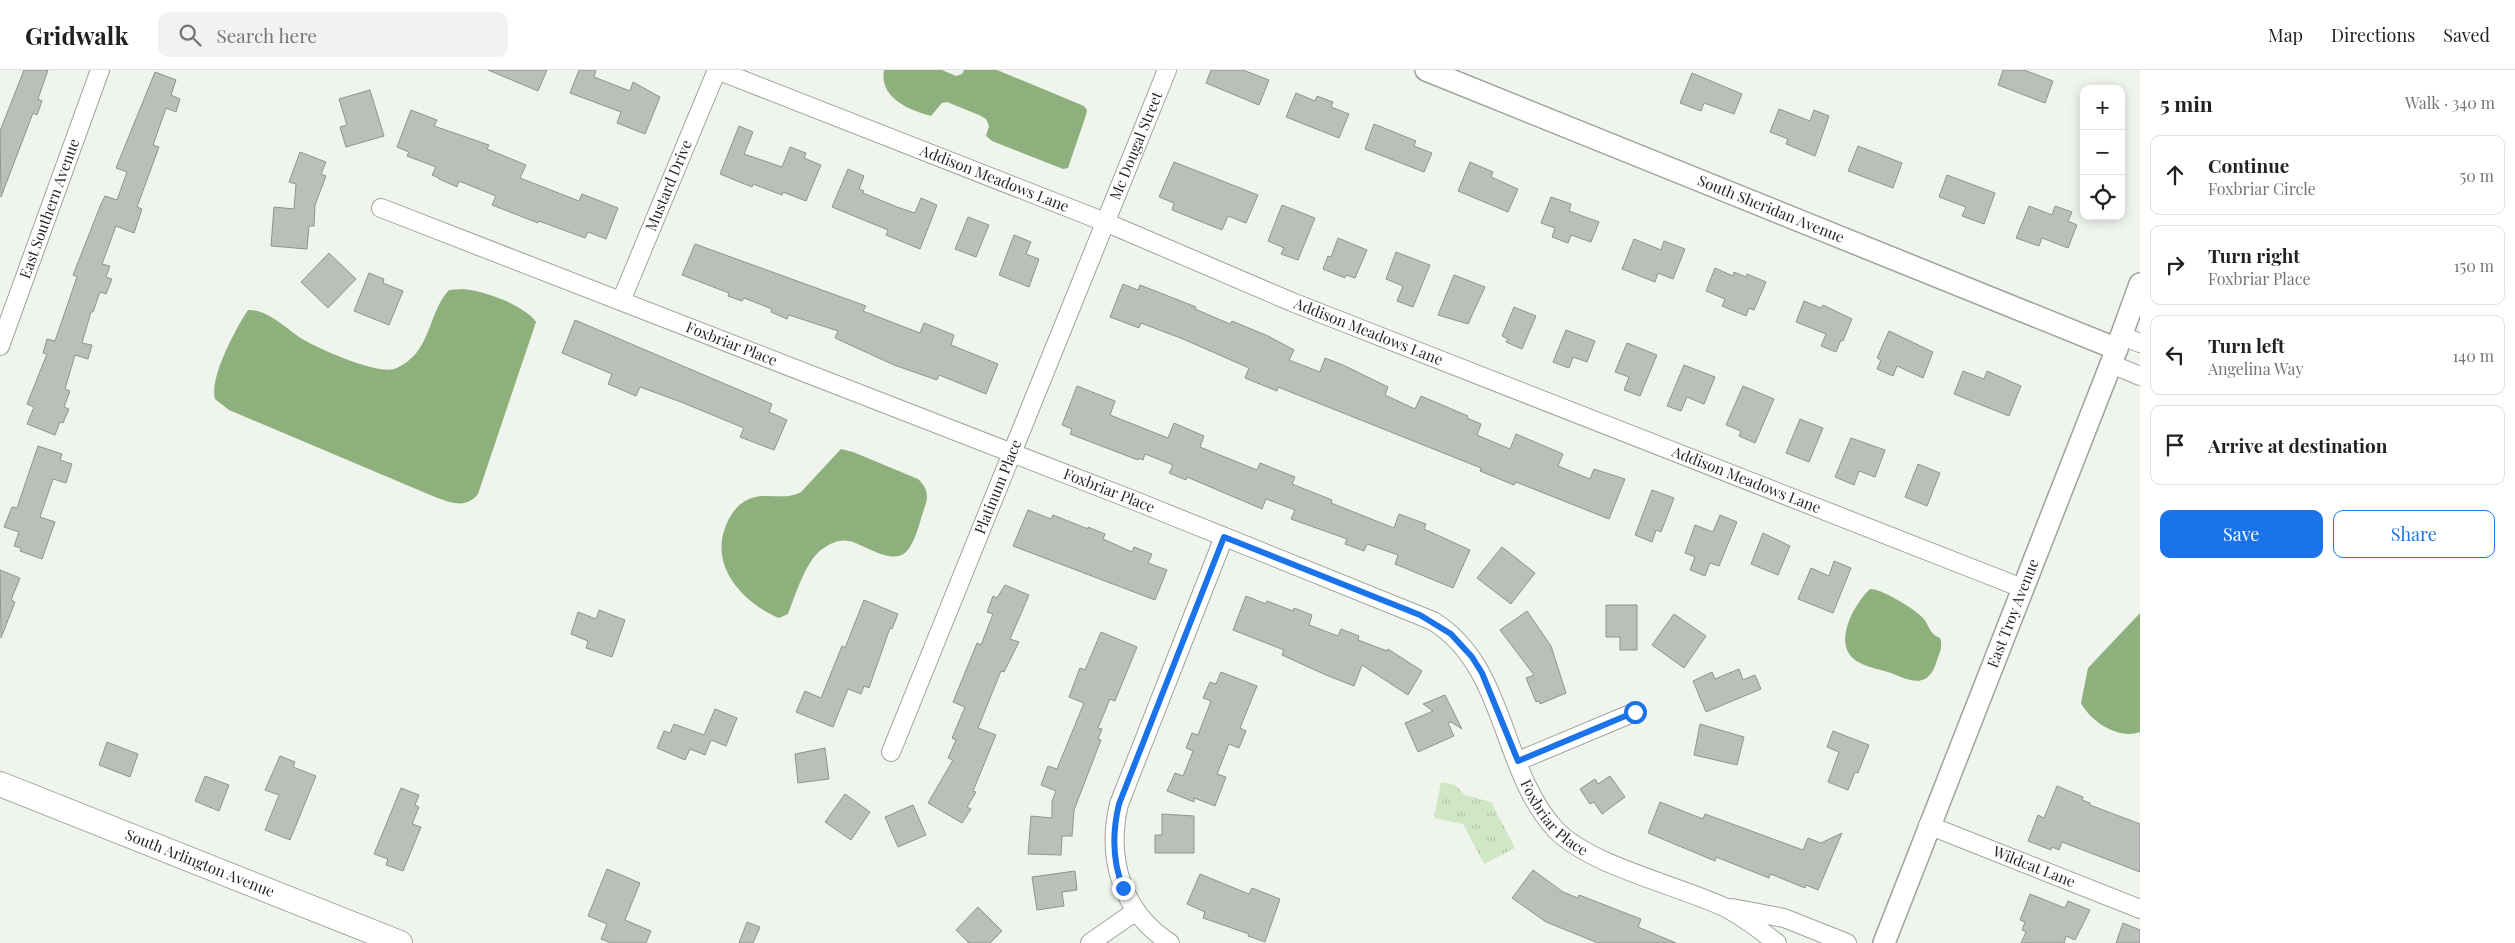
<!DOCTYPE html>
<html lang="en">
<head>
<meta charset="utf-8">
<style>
	body { margin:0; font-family:"Playfair Display",serif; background:#f2f2f2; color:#202124 }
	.controls { position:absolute; right:15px; top:15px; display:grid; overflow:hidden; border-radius:10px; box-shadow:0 2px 12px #0003 }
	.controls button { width:45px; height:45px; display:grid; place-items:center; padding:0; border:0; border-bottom:1px solid #e0e0e0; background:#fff; color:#202124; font:25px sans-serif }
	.stop { position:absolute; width:15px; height:15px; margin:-11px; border:4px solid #1a73e8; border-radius:50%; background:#fff }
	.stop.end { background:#1a73e8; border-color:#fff; box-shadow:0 1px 5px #0008 }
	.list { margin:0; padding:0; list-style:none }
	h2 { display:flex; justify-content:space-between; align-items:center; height:65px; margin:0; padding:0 20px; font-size:21px }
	h2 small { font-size:16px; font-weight:400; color:#757577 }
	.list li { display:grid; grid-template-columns:32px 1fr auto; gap:15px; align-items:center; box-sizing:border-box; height:80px; margin:0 10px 10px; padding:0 10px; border:1px solid #e0e0e0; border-radius:10px }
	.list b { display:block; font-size:19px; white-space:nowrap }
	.list p { margin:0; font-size:16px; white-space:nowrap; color:#757577 }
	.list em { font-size:16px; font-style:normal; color:#757577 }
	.actions { display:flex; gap:10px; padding:15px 20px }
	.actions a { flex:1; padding:11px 0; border:1px solid #1a73e8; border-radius:10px; text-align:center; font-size:18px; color:#1a73e8 }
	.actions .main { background:#1a73e8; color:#fff }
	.icon { flex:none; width:28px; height:28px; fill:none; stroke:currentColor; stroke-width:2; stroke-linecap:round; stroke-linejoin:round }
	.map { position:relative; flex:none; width:2140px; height:873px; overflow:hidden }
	header { display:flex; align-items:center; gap:30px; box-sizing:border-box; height:70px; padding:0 25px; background:#fff; border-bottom:1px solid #e0e0e0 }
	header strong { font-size:24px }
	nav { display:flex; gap:28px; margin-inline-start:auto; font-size:18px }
	.search { width:350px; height:45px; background:#f2f2f2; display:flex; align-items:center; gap:12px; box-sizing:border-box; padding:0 18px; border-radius:10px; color:#757577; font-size:19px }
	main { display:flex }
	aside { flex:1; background:#fff }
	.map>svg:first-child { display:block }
</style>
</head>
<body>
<header>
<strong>Gridwalk</strong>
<div class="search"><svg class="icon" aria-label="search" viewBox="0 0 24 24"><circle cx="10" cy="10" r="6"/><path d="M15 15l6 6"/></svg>Search here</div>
<nav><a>Map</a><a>Directions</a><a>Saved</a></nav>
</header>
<main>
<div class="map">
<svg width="2140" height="873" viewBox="0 0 2140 873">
	<defs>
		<pattern id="grass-tufts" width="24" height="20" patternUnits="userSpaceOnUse" patternTransform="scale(1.25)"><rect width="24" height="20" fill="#d0e7c5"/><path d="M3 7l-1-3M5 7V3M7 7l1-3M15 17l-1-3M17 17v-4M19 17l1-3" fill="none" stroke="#b2c6a9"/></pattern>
	</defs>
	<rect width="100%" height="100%" fill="#eff4ed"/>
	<path fill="url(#grass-tufts)" d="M1441 712 1455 715 1465 725 1491 732 1515 778 1484 794 1463 754 1434 748Z"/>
	<g fill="#8db07c">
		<path d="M884 0H942L956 6 962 4 964 0H997L1084 36 1087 40 1086 45 1068 98 1063 99 992 71 986 66 989 56 986 49 979 45 947 32 942 33 931 46C909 40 879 28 884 0Z"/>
		<path d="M462 219C482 220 525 235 536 252L478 424C466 439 451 433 435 427L229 340 215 329C209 308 236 258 248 240 268 239 287 260 304 270 322 280 375 304 394 299 398 298 404 294 408 291 431 274 430 240 449 220Z"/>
		<path d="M841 379 853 382 918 409C927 417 929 426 925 436 920 450 916 472 906 482 892 496 864 474 849 471 840 469 831 473 824 478 807 487 795 526 788 544L779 548C745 534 710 498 725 458 729 447 735 437 745 431 764 420 783 432 801 422Z"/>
		<path d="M1870 519C1882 519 1913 538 1922 547 1930 555 1928 563 1940 568 1943 575 1940 583 1937 590 1935 597 1932 605 1925 609 1915 614 1901 607 1891 603 1879 599 1858 596 1850 585 1836 566 1856 532 1870 519Z"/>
		<path d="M2140 543V662C2119 670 2091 652 2081 633L2088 598Z"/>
	</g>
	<g fill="#bbbfb9" stroke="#90948e">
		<path d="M24 0H48L38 29 42 31 37 45 33 43 1 127 0 61Z"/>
		<path d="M488 0H547L538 21Z"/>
		<path d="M579 0H596L594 7 630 21 633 12 660 27 645 64 617 53 621 42 570 23Z"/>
		<path d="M1211 0H1243L1269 10 1259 35 1206 13Z"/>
		<path d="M2003 0H2024L2053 11 2045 33 1998 15Z"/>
		<path d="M155 2 176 10 171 25 180 29 176 42 166 38 158 61 153 75 159 77 137 137 142 139 134 163 116 156 102 194 110 196 106 207 112 209 106 224 100 222 93 242H91L82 273 92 275 88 289 75 285 65 319 70 321 64 337 69 339 63 353 60 352 55 365 27 354 34 337 27 334 47 284 43 283 47 269 55 271 77 207 73 205 101 134 105 126 117 130 127 102 116 98Z"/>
		<path d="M1692 3 1742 24 1734 44 1704 33 1701 41 1680 33Z"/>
		<path d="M370 20 384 66 346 77 340 57 347 55 339 29Z"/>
		<path d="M1296 23 1315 31 1317 26 1333 32 1331 37 1349 44 1339 68 1286 47Z"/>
		<path d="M1779 39 1810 51 1814 40 1829 46 1815 86 1786 74 1788 69 1770 62Z"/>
		<path d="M411 40 437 50 434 56 489 75 487 79 526 95 520 108 579 131 582 124 618 138 606 169 588 162 585 168 539 151 538 153 492 135 496 126 459 111 457 117 439 109V108L432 105 436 97 407 86 409 82 397 77Z"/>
		<path d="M1374 54 1416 71 1414 76 1432 83 1424 102 1365 79Z"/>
		<path d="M739 56 753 62 744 84 782 97 790 77 806 83 804 88 821 95 806 131 783 122 782 125 753 114 752 117 720 104Z"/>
		<path d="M1858 76 1902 93 1893 118 1848 101Z"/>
		<path d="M300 82 326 92 321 104 326 106 315 135 314 156H309L307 179 271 176 274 137 294 139 296 114 289 112Z"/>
		<path d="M1174 92 1258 125 1246 153 1228 146 1222 160 1172 140 1174 133 1159 127Z"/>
		<path d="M1470 92 1493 102 1491 107 1518 119 1508 142 1458 121Z"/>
		<path d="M848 99 864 106 859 119 864 121 863 123 897 137 915 143 921 128 937 135 920 179 886 165 888 160 832 137Z"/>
		<path d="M1947 105 1995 123 1984 154 1962 146 1966 137 1939 127Z"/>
		<path d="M1551 127 1571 134 1569 141 1599 152 1591 172 1571 165 1568 173 1552 167 1555 158 1541 153Z"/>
		<path d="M1282 135 1315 148 1298 190 1281 184 1284 178 1268 171Z"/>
		<path d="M2029 136 2052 145 2055 136 2072 142 2068 151 2077 155 2068 178 2042 168 2039 176 2016 168Z"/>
		<path d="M968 147 989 155 976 187 955 179Z"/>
		<path d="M1014 165 1031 172 1026 184 1039 189 1029 217 999 205Z"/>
		<path d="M1338 168 1367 180 1355 208 1346 205 1345 208 1323 199 1328 186 1331 187Z"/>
		<path d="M1634 169 1661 180 1664 171 1685 179 1673 209 1658 203 1655 212 1622 199Z"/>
		<path d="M695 174 866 236 863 241 920 263 924 253 954 265 951 275 998 294 986 324 939 305 937 310 894 295 835 268 838 261 789 245 787 249 771 242 772 239 744 228 742 231 728 226 729 223 682 205Z"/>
		<path d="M1396 182 1430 195 1413 237 1397 231 1403 216 1386 209Z"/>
		<path d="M329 183 356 209 328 238 301 212Z"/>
		<path d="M1715 198 1733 206 1734 202 1746 207 1747 204 1766 212 1754 240 1749 238 1746 246 1722 236 1725 229 1706 221Z"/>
		<path d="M369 203 384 209 383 213 403 221 389 255 354 241Z"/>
		<path d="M1454 205 1485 217 1468 254 1438 245Z"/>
		<path d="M1123 214 1138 220 1140 215 1196 237 1195 239 1230 254 1232 251 1268 266 1294 280 1289 290 1320 302 1325 288 1343 295 1388 317 1385 325 1415 339 1421 326 1468 346 1467 348 1481 354 1477 365 1510 379 1516 364 1563 384 1558 396 1590 409 1594 399 1625 409 1609 449 1516 412 1514 415 1480 401 1481 398 1278 317 1277 321 1245 308 1249 298 1183 269 1141 253 1139 258 1110 247Z"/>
		<path d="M1804 231 1821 238 1823 235 1852 249 1843 271 1841 270 1836 282 1821 276 1826 264 1796 252Z"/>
		<path d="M1514 237 1536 246 1522 279 1506 272 1508 269 1502 266Z"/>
		<path d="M575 250 772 334 769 342 787 350 774 380 740 367 744 358 681 332 640 317 636 326 608 314 612 304 562 283Z"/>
		<path d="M1566 260 1595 271 1587 292 1573 287 1569 298 1553 292Z"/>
		<path d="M1889 261 1933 282 1923 308 1897 296 1893 306 1877 299 1881 290 1877 288Z"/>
		<path d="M1627 273 1657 285 1640 326 1624 320 1629 307 1615 302Z"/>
		<path d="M1684 295 1715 307 1704 334 1687 327 1681 341 1667 336Z"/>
		<path d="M1963 301 1984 309 1987 301 2021 316 2009 346 1954 324Z"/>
		<path d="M1077 316 1115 331 1110 345 1168 368 1174 353 1204 366 1200 377 1257 400 1260 393 1295 407 1292 414 1332 430 1331 433 1394 458 1399 444 1426 454 1424 459 1470 480 1453 518 1395 494 1398 485 1367 474 1364 481 1345 474 1347 469 1291 449 1295 440 1266 429 1262 439 1187 407 1186 410 1169 403 1173 395 1145 384 1143 390 1139 388 1138 390 1070 364 1072 359 1062 355Z"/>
		<path d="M1743 316 1774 329 1755 373 1739 366 1741 361 1726 355Z"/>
		<path d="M1800 349 1823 358 1809 392 1786 383Z"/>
		<path d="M1851 368 1885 380 1875 407 1859 401 1854 415 1835 407Z"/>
		<path d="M38 376 62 384 60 390 72 394 66 413 53 409 40 447 55 452 42 489 20 481 21 478 14 476 19 462 4 457 12 437 17 438Z"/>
		<path d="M1918 394 1940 403 1927 436 1905 427Z"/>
		<path d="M1652 420 1674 428 1661 462 1656 460 1652 472 1635 465Z"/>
		<path d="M1028 440 1051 449 1053 445 1088 459V457L1105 464 1103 469 1132 482 1134 477 1152 484 1148 493 1167 500 1155 530 1013 476Z"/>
		<path d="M1720 445 1737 452 1719 496 1710 493 1705 506 1690 500 1695 487 1685 483 1695 455 1713 462Z"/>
		<path d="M1763 463 1790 476 1778 505 1751 494Z"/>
		<path d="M1502 477 1535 503 1511 534 1477 508Z"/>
		<path d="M1834 491 1851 498 1833 543 1798 529 1811 498 1829 506Z"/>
		<path d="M0 500 20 508 11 530 15 532 1 568Z"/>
		<path d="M1005 515 1029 525 1010 569 1019 572 1004 602 1001 601 978 658 996 665 973 721 976 722 967 737 971 739 962 753 928 733 953 690 948 688 956 670 952 668 965 637 953 632 977 573 981 575 993 544 987 542 993 526 997 528Z"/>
		<path d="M1246 526 1266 534 1267 531 1293 541 1294 538 1312 545 1309 555 1338 566 1341 559 1359 566 1358 570 1387 581 1388 579 1422 601 1408 625 1362 595 1354 616 1326 605 1282 585 1284 580 1233 560Z"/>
		<path d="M864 530 898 544 892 559 890 558 869 618 864 616 861 624 848 619 833 657 796 642 805 621 821 628 842 576 845 578Z"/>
		<path d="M1606 535H1637V580H1620V567H1606Z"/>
		<path d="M599 540 625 550 612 587 586 578 588 571 571 564 578 542 596 549Z"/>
		<path d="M1527 541 1551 576 1566 623 1540 634 1539 631 1536 632 1526 608 1534 605 1500 560Z"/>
		<path d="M1674 544 1706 566 1684 598 1652 575Z"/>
		<path d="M1101 562 1137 577 1115 631 1110 629 1098 658 1102 659 1098 669 1101 670 1074 740 1072 766H1062L1061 785 1028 784 1031 746 1052 748V731L1056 721 1041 715 1048 696 1057 699 1084 633 1069 627 1080 598 1085 600Z"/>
		<path d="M1739 599 1743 610 1755 605 1761 619 1706 642 1693 611 1712 602 1715 609Z"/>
		<path d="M1221 602 1257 616 1240 658 1246 661 1239 678 1229 674 1217 704 1226 707 1215 736 1194 728V732L1167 721 1175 703 1183 706 1193 681 1186 678 1192 663 1198 665 1211 631 1203 628 1210 612 1216 614Z"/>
		<path d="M1445 625 1462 659 1451 652 1448 653 1454 666 1418 682 1405 653 1433 641 1423 634Z"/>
		<path d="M715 639 737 648 726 676 711 670 705 685 690 679 685 690 657 678 664 661 670 663 674 654 704 665Z"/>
		<path d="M1700 654 1744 667 1737 695 1694 685Z"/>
		<path d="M1833 661 1869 675 1858 703 1855 702 1848 720 1828 712 1839 682 1827 677Z"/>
		<path d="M107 672 138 684 130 707 99 695Z"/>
		<path d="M825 678 829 709 798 713 795 684Z"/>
		<path d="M280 686 295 692 293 697 316 706 290 770 265 760 279 725 265 720Z"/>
		<path d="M205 706 229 715 219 741 195 731Z"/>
		<path d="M1610 706 1625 727 1602 744 1594 732 1590 734 1580 719 1595 709 1598 714Z"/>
		<path d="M2057 716 2083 727 2082 730 2090 733V735L2140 754V802L2062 772 2059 780 2052 777 2051 780 2028 771 2038 745 2044 748Z"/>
		<path d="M401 718 419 725 415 735 419 737 412 754 421 757 403 801 386 795 388 789 374 784Z"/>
		<path d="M845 724 870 742 851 770 825 752Z"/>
		<path d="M1660 732 1703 749 1705 744 1803 780 1808 768 1821 773 1842 763 1818 820 1806 815 1805 818 1773 805 1770 804 1769 808 1716 787 1715 791 1648 763Z"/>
		<path d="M913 735 926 765 898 777 885 747Z"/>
		<path d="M1162 744 1194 746V783H1155V765H1162Z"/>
		<path d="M607 799 640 813 625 850 651 861 646 873H611L601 869 607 854 588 846Z"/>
		<path d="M1533 800 1563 822 1578 828 1579 825 1641 849 1638 857 1676 873H1598L1546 852 1512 828Z"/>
		<path d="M1075 801 1077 820 1062 822 1064 836 1037 840 1032 807Z"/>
		<path d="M1200 804 1249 824 1252 818 1280 829 1265 872 1248 866 1249 864 1203 848 1205 842 1187 834Z"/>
		<path d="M2030 824 2065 838 2068 831 2090 840 2075 870 2066 866 2064 873H2021L2026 862 2022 860 2025 852 2020 850Z"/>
		<path d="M978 837 1002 861 990 873H969L956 860Z"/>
		<path d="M747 852 760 857 753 873H739Z"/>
		<path d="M2123 853 2140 860V873H2116Z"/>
	</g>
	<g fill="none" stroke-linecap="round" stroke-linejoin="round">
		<defs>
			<g id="minor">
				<path id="s1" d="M717 0 1105 152 1292 232 2022 518"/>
				<path id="s2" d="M381 138 1133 430 1433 551C1507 597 1500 700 1556 760 1591 796 1677 815 1724 837 1743 846 1760 860 1777 873"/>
				<path id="s3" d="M621 231 717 0"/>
				<path d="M2122 266 2140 273"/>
				<path id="s4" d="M0 276 100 0"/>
				<path d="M2111 294 2140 306"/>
				<path id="s5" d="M891 682 1167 0"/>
				<path d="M1518 691 1635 642"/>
				<path id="s6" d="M1928 755 2140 839"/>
				<path d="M1732 838 1784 848 1847 873"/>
				<path d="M1090 873 1136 841"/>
				<path d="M1170 873C1122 842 1106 789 1119 734L1224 467"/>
			</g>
			<g id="tertiary">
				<path id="s7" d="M1426 0 2117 279"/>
				<path id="s8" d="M1884 873 2111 294 2140 214"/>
			</g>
			<g id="secondary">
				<path id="s9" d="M0 714 400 873"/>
			</g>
		</defs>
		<use href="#minor" stroke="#9fa39d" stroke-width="20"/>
		<use href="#tertiary" stroke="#9fa39d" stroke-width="24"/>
		<use href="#secondary" stroke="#9fa39d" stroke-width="26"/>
		<use href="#minor" stroke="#fff" stroke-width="18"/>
		<use href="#tertiary" stroke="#fff" stroke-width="21"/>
		<use href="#secondary" stroke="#fff" stroke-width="24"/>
	</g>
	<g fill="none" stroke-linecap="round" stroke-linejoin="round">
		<path stroke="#1a73e8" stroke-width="6" d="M1123 818C1112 790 1112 763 1119 734L1224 467 1420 545 1451 564 1472 587 1482 603 1518 691 1635 642"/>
	</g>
	<g text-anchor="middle" stroke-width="4.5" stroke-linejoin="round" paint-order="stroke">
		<g font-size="15" fill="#262825" stroke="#fff">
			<text dy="5" stroke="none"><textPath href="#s5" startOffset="654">Mc Dougal Street</textPath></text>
			<text dy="5" stroke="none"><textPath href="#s1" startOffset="298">Addison Meadows Lane</textPath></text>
			<text dy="5" stroke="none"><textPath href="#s3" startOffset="125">Mustard Drive</textPath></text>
			<text dy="5" stroke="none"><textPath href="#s4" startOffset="146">East Southern Avenue</textPath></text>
			<text dy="5" stroke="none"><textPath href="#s7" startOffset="372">South Sheridan Avenue</textPath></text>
			<text dy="5" stroke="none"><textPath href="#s1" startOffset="702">Addison Meadows Lane</textPath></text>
			<text dy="5" stroke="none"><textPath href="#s2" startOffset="376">Foxbriar Place</textPath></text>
			<text dy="5" stroke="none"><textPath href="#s1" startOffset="1108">Addison Meadows Lane</textPath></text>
			<text dy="5" stroke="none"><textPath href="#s5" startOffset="286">Platinum Place</textPath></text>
			<text dy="5" stroke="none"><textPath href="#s2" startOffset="781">Foxbriar Place</textPath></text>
			<text dy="5" stroke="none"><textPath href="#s8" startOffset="354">East Troy Avenue</textPath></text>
			<text dy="5" stroke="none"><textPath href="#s2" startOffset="1366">Foxbriar Place</textPath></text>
			<text dy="5" stroke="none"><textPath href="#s9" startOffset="215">South Arlington Avenue</textPath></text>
			<text dy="5" stroke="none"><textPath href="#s6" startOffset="114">Wildcat Lane</textPath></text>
		</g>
	</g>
</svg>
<div class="controls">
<button>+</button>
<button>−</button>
<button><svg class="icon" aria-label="locate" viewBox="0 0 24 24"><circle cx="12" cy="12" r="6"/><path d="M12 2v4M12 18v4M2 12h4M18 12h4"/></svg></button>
</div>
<div class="stop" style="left:1635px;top:642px"></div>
<div class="stop end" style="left:1123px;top:818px"></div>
</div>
<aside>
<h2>5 min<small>Walk · 340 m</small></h2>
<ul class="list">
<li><svg class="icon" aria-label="ahead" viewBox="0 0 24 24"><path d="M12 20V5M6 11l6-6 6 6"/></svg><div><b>Continue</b><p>Foxbriar Circle</p></div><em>50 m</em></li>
<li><svg class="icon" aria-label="right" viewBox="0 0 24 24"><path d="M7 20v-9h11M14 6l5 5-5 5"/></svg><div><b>Turn right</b><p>Foxbriar Place</p></div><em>150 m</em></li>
<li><svg class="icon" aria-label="left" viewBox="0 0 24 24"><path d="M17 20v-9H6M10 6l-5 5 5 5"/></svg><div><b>Turn left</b><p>Angelina Way</p></div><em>140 m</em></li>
<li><svg class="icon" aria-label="arrive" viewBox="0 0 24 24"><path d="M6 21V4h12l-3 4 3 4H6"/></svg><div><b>Arrive at destination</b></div></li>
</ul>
<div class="actions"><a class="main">Save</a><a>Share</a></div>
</aside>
</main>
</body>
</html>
